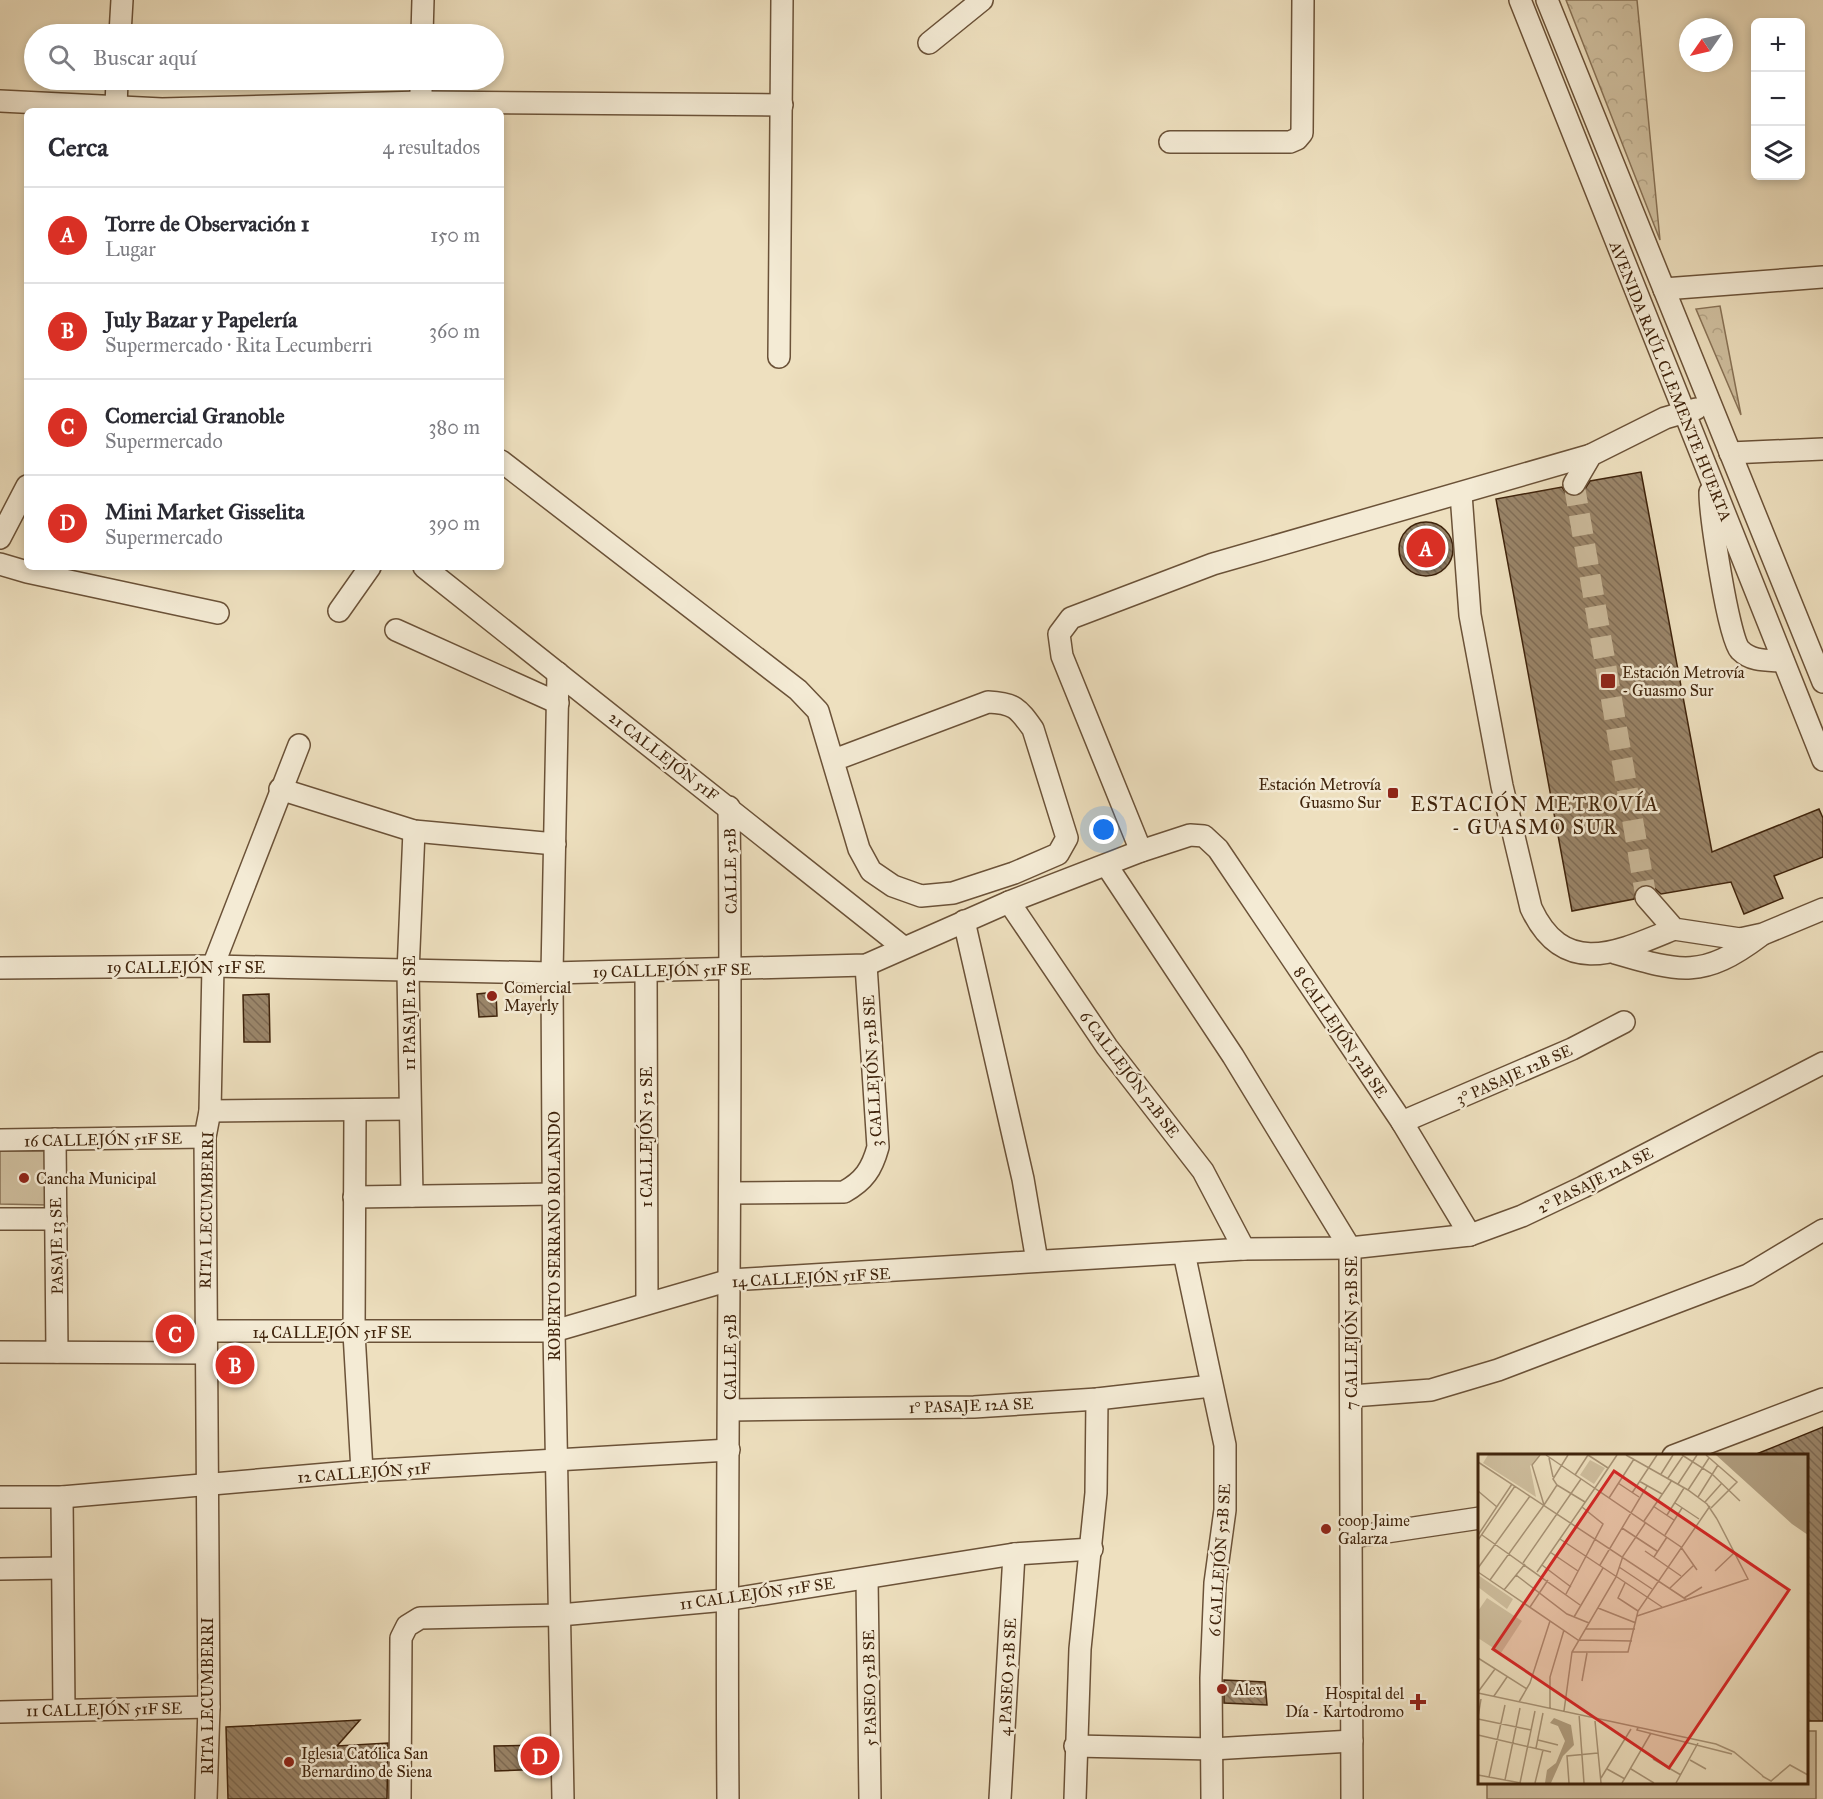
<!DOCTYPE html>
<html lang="es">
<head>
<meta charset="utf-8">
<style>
	body { margin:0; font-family:"IM FELL Great Primer",serif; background:#f2f2f3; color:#2b2b33 }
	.controls { position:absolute; right:18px; top:18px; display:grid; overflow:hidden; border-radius:9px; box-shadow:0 3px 9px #0003 }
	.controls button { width:54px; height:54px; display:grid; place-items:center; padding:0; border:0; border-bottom:2px solid #e1e1e2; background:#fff; color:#2b2b33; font:30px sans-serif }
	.compass { position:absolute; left:1679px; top:18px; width:54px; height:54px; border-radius:50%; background:#fff; box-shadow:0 3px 9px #0003; rotate:236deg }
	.you { position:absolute; left:1104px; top:830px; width:21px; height:21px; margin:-15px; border:4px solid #fff; border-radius:50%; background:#1a73e8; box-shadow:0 0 0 9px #1a73e833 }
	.badge { display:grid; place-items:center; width:39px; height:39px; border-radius:50%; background:#d93025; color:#fff; font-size:20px; font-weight:700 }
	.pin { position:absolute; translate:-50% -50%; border:3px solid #fff; box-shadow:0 2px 6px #0006 }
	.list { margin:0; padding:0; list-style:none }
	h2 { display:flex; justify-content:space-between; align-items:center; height:78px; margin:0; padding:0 24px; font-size:26px }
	h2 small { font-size:20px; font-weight:400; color:#7c7c81 }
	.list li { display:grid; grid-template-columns:39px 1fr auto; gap:18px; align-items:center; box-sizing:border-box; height:96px; padding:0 24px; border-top:2px solid #e1e1e2 }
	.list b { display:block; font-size:22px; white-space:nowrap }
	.list p { margin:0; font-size:20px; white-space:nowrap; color:#7c7c81 }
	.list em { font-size:20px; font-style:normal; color:#7c7c81 }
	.icon { flex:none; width:33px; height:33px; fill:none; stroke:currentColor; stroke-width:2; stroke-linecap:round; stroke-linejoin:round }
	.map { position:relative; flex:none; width:1823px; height:1799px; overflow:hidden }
	.search { position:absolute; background:#fff; box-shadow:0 3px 9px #0003; left:24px; top:24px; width:480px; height:66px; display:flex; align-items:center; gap:15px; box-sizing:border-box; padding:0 21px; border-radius:33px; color:#7c7c81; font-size:22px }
	.panel { position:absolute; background:#fff; box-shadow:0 3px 9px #0003; left:24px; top:108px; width:480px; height:462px; border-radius:9px }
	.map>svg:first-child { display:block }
</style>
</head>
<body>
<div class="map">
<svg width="1823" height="1799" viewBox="0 0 1823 1799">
	<defs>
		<pattern id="park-crowns" width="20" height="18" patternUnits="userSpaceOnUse" patternTransform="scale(1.5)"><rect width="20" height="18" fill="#d0c0a0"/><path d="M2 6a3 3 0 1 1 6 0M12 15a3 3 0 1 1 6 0" fill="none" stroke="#b4a588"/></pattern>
		<pattern id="building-back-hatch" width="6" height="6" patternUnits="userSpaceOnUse" patternTransform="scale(1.5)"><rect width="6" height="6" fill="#9a8569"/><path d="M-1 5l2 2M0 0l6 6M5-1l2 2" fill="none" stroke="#7f6c55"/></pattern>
	</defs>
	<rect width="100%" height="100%" fill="#eee0bf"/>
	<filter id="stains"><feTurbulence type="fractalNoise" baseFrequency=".00333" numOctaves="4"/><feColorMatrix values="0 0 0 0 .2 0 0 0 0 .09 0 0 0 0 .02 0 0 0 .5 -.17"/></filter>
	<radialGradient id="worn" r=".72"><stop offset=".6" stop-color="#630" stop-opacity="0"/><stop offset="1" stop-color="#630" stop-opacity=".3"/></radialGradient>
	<g fill="url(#park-crowns)" stroke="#887256" stroke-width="1.5">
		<path d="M1566 0H1637L1660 240Z"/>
		<path d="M1720 306 1741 415 1696 309Z"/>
	</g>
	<g fill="#d0c0a0" stroke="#887256" stroke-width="1.5">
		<path d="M0 1151H47L49 1205 0 1204Z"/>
		<path d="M1807 1731H1816V1799H1487V1783L1806 1782Z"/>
	</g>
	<g fill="url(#building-back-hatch)" stroke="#3f230b" stroke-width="1.5">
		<path d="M1641 472 1712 852 1819 809 1823 818V857L1774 876 1783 898 1744 914 1731 882 1661 894 1651 885 1644 884 1637 888 1634 899 1572 911 1496 499 1562 487 1567 495 1575 497 1581 495 1590 481Z"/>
		<circle cx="1426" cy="549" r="27"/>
		<path d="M496 992 497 1016 479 1017 477 994Z"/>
		<path d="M269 994 270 1042H244L243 995Z"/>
		<rect x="222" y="1351" width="25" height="29"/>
		<path d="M1823 1427V1721H1806V1455H1754Z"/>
		<path d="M1224 1680 1265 1682 1267 1705 1224 1703Z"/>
		<path d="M360 1720 337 1746 388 1743 387 1799H228L226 1727Z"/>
		<path d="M545 1745 546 1769 495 1771 494 1746Z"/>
	</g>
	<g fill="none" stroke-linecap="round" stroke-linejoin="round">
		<path stroke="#cbba9b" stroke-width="21" stroke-dasharray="21 10" stroke-linecap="butt" d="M1574 484 1646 897"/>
		<defs>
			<g id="minor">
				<path d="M1520 0 1823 760"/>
				<path d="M1547 0 1823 682"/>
				<path d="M120 34 122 0"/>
				<path d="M422 34 423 0"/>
				<path d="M929 43 982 0"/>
				<path d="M0 101 162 109 421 102 782 105"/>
				<path d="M421 102V80"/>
				<path d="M116 107 117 80"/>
				<path d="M1170 142H1290L1297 139 1302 133 1303 0"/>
				<path d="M1664 289 1823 277"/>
				<path d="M779 357 782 0"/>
				<path d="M1730 453 1823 449"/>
				<path d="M501 461 798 690 818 711 859 849 871 871 893 886 921 896 953 893 1014 873 1058 854 1067 838 1033 729C1018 708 1014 703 988 702L834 760"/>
				<path d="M1574 484 1591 455 1665 418 1696 409"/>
				<path d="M1710 492C1710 514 1728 637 1740 650 1752 662 1767 660 1783 661"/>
				<path d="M1461 494 1470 615 1502 786 1531 908C1564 979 1618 952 1674 929"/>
				<path d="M0 538 27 486"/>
				<path d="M0 564 27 572 218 613"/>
				<path d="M424 567 903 947"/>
				<path d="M339 611 370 567"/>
				<path d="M396 630 558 703"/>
				<path d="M558 673 552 973 554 1331 563 1799"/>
				<path d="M280 789 414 831 555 844"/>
				<path d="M1141 851 1062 656 1059 634 1071 618 1213 564 1591 455"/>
				<path d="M1107 866 1233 1056 1350 1248 1352 1799"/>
				<path d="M1646 897 1674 929 1740 939 1763 934 1823 909"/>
				<path d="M1009 902 1107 1047 1203 1171 1244 1249"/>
				<path d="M964 921 1023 1179 1037 1261"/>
				<path d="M1615 953C1680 972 1703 979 1760 936"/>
				<path d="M0 968 213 966 552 973 866 965 1009 902 1141 851 1190 835 1204 836 1218 849 1402 1122 1470 1235"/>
				<path d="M646 971 647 1303"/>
				<path d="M210 1111 410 1109"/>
				<path d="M355 1111 354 1333 362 1471"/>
				<path d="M1402 1122 1572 1049 1624 1022"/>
				<path d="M55 1139 57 1352"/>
				<path d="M0 1140 205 1137"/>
				<path d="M730 1193 844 1192C864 1181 872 1169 878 1147L866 965"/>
				<path d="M412 1196 408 972 414 831"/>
				<path d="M354 1197 553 1194"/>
				<path d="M0 1219H56"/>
				<path d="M1184 1253 1225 1445V1510L1215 1583 1211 1678 1212 1799"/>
				<path d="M205 1331H554L730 1280 1244 1249 1350 1248 1470 1235 1522 1216 1583 1187 1823 1063"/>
				<path d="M0 1352 206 1353"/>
				<path d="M1352 1396 1431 1390 1498 1370 1748 1275 1823 1230"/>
				<path d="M730 1410 974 1407 1097 1399 1211 1386"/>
				<path d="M1673 1456 1823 1399"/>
				<path d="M0 1497H62L362 1471 729 1450"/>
				<path d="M62 1497 64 1709"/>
				<path d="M1353 1537 1480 1518"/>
				<path d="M0 1569 62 1568"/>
				<path d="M867 1578 870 1799"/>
				<path d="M0 1712 209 1707"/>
				<path d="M1075 1746 1212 1749 1352 1741"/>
				<path d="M206 1799 209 1707 205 1137 210 1111 213 966 299 745"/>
				<path d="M400 1799 401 1638 407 1626 420 1618 560 1615 726 1600 1014 1554 1092 1549"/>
				<path d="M728 1799C725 1468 733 1137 729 807"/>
				<path d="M1000 1799 1014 1554"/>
				<path d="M1075 1799 1080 1649 1096 1493 1097 1399"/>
			</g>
		</defs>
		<use href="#minor" stroke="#6b5238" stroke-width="24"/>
		<use href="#minor" stroke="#f4ebd5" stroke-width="21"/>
	</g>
	<g fill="#8f2418" stroke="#f4ebd5" stroke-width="2">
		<rect x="1600" y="673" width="16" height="16" rx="3"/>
		<rect x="1387" y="787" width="12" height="12" rx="3"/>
		<circle cx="492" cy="996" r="6"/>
		<circle cx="24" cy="1178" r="6"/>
		<circle cx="1326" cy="1529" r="6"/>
		<circle cx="1222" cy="1689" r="6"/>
		<path d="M1415 1693h6v6h6v6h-6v6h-6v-6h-6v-6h6z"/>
		<circle cx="289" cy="1762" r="6"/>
	</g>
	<g text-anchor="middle" stroke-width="5" stroke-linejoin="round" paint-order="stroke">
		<g font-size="16" fill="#3f230b" stroke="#f4ebd5">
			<text transform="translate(1671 381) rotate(68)" y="6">AVENIDA RAÚL CLEMENTE HUERTA</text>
			<text transform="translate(664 756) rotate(38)" y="6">21 CALLEJÓN 51F</text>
			<text transform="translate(730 871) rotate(-91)" y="6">CALLE 52B</text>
			<text x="186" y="973">19 CALLEJÓN 51F SE</text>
			<text transform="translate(672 970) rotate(-1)" y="6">19 CALLEJÓN 51F SE</text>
			<text transform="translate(409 1013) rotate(-90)" y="6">11 PASAJE 12 SE</text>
			<text transform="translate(1341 1032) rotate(56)" y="6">8 CALLEJÓN 52B SE</text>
			<text transform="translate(872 1071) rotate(-93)" y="6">3 CALLEJÓN 52B SE</text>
			<text transform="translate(1130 1074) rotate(53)" y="6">6 CALLEJÓN 52B SE</text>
			<text transform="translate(1514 1074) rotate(-24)" y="6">3° PASAJE 12B SE</text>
			<text transform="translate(646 1137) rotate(-90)" y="6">1 CALLEJÓN 52 SE</text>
			<text transform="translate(103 1139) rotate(-1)" y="6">16 CALLEJÓN 51F SE</text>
			<text transform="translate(1595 1180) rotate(-27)" y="6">2° PASAJE 12A SE</text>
			<text transform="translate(206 1210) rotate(-89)" y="6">RITA LECUMBERRI</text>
			<text transform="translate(554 1236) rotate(-90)" y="6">ROBERTO SERRANO ROLANDO</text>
			<text transform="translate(56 1246) rotate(-91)" y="6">PASAJE 13 SE</text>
			<text transform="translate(811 1277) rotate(-3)" y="6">14 CALLEJÓN 51F SE</text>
			<text x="332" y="1338">14 CALLEJÓN 51F SE</text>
			<text transform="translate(1351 1333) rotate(-90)" y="6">7 CALLEJÓN 52B SE</text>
			<text transform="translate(730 1357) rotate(-90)" y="6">CALLE 52B</text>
			<text transform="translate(971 1405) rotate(-2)" y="6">1° PASAJE 12A SE</text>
			<text transform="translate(364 1472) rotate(-4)" y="6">12 CALLEJÓN 51F</text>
			<text transform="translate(1219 1560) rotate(-86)" y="6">6 CALLEJÓN 52B SE</text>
			<text transform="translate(757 1593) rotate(-8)" y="6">11 CALLEJÓN 51F SE</text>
			<text transform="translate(1007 1677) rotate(-87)" y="6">4 PASEO 52B SE</text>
			<text transform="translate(869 1688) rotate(-91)" y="6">5 PASEO 52B SE</text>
			<text transform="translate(207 1696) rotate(-90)" y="6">RITA LECUMBERRI</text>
			<text transform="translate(104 1709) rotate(-1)" y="6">11 CALLEJÓN 51F SE</text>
		</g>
		<g font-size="16" fill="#3f230b" stroke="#f4ebd5" text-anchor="start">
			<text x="1622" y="678">Estación Metrovía<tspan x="1622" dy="18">- Guasmo Sur</tspan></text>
			<text x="1381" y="790" text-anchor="end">Estación Metrovía<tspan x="1381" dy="18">Guasmo Sur</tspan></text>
			<text x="504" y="993">Comercial<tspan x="504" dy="18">Mayerly</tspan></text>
			<text x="36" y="1184">Cancha Municipal</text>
			<text x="1338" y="1526">coop Jaime<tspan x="1338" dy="18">Galarza</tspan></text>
			<text x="1234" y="1695">Alex</text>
			<text x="1404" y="1699" text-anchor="end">Hospital del<tspan x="1404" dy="18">Día - Kartodromo</tspan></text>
			<text x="301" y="1759">Iglesia Católica San<tspan x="301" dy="18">Bernardino de Siena</tspan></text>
		</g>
		<g font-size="20" letter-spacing="1.5" fill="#3f230b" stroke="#f4ebd5">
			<text x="1535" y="811">ESTACIÓN METROVÍA<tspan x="1535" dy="23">- GUASMO SUR</tspan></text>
		</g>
	</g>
	<g transform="translate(1478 1454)">
		<rect width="330" height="330" fill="#eee0bf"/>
		<path d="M112 6 127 14 116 30 102 21ZM0 121 35 145 29 155 0 133Z" fill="#d0c0a0"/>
		<path d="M10 1H61L52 12 58 43 5 9ZM9 144 44 167 23 199 0 184V157Z" fill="#d0c0a0"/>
		<path d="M238 1H330V81L314 70ZM76 264 93 271 96 291 85 302 73 329H67L69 316 78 309 87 287 80 272 72 269Z" fill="#b2a082"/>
		<path fill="none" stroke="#a89477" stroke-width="1.5" d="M62 1 54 11 66 51M68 1 203 93 219 116M110 1 130 14M148 1 210 36 229 50 239 65M204 1 234 20 262 47M228 1 259 28 233 54M71 4 75 23M0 8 209 146M183 20 195 1M97 21 110 1M190 24 205 2M161 27 184 40M140 29 161 43M200 30 219 1M79 31 107 48M117 34 139 1M210 36 231 4M0 37 19 53M154 39 179 1M220 43 240 11M131 44 156 5M227 48 244 29M197 49 221 65M175 52 196 66M189 61 206 34M166 67 194 26M144 74 179 97M0 81 34 30M4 81 102 151M187 81 204 54M82 85 184 153M0 86 37 32M167 97 203 122M72 98 100 117M176 103 189 83M45 109 103 25M64 111 93 133M122 111 169 32M141 113 174 135M0 114 52 42M237 117 256 99M0 118 100 186 154 187M59 118 117 34M38 121 89 160 111 169M12 126 66 51 79 31 75 25 90 1M147 129 140 144 160 157M192 134 216 111M26 136 47 110M88 140 125 70 104 53M206 144 224 133M52 153 70 126M120 154 158 169M159 162 270 125 239 65M96 163 125 114M107 175H157M94 198H150L160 157 232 52M0 204 49 235M104 227 109 199M0 238 17 215M0 239 238 290 256 298 285 322M16 242 29 223M41 248 52 229 72 167M72 254V223L86 176M86 257 94 198 138 123 145 102 168 68M101 260 106 329M0 263 3 245M0 265 53 276M117 267 123 329M160 273 159 276 254 300M0 281 73 298M60 286 80 291M58 294 65 259M175 305 203 321M212 306 228 315M129 315 147 325M153 315 176 329M0 321 43 329M284 322 293 327 312 311 330 321M11 323 27 251M123 324 153 275M27 326 42 254M42 329 57 257M57 329 65 296M91 329 89 302 120 299M144 329 173 279M198 329 220 289"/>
		<path fill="#d62828" fill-opacity="0.15" stroke="#d62828" stroke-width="3" d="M136 17 311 136 191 314 15 195Z"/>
		<rect width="330" height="330" fill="none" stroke="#3f230b" stroke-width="3"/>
	</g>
	<rect width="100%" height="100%" filter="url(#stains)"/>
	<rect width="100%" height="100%" fill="url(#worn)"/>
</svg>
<div class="controls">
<button>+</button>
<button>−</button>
<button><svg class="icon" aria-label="layers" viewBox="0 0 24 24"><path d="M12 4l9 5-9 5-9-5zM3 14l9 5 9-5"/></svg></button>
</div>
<svg class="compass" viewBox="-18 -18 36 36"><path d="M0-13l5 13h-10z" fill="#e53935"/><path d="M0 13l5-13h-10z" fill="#7c7c81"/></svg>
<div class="you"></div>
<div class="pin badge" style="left:1426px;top:548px">A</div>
<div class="pin badge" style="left:235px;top:1365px">B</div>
<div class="pin badge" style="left:175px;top:1334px">C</div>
<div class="pin badge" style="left:540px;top:1756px">D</div>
<div class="search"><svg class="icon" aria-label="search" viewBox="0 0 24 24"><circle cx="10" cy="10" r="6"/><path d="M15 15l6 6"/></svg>Buscar aquí</div>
<section class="panel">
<h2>Cerca<small>4 resultados</small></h2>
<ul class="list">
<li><span class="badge">A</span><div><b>Torre de Observación 1</b><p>Lugar</p></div><em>150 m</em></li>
<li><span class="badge">B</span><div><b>July Bazar y Papelería</b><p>Supermercado · Rita Lecumberri</p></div><em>360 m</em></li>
<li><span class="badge">C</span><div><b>Comercial Granoble</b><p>Supermercado</p></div><em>380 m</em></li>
<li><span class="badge">D</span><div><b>Mini Market Gisselita</b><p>Supermercado</p></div><em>390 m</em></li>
</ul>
</section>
</div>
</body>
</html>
